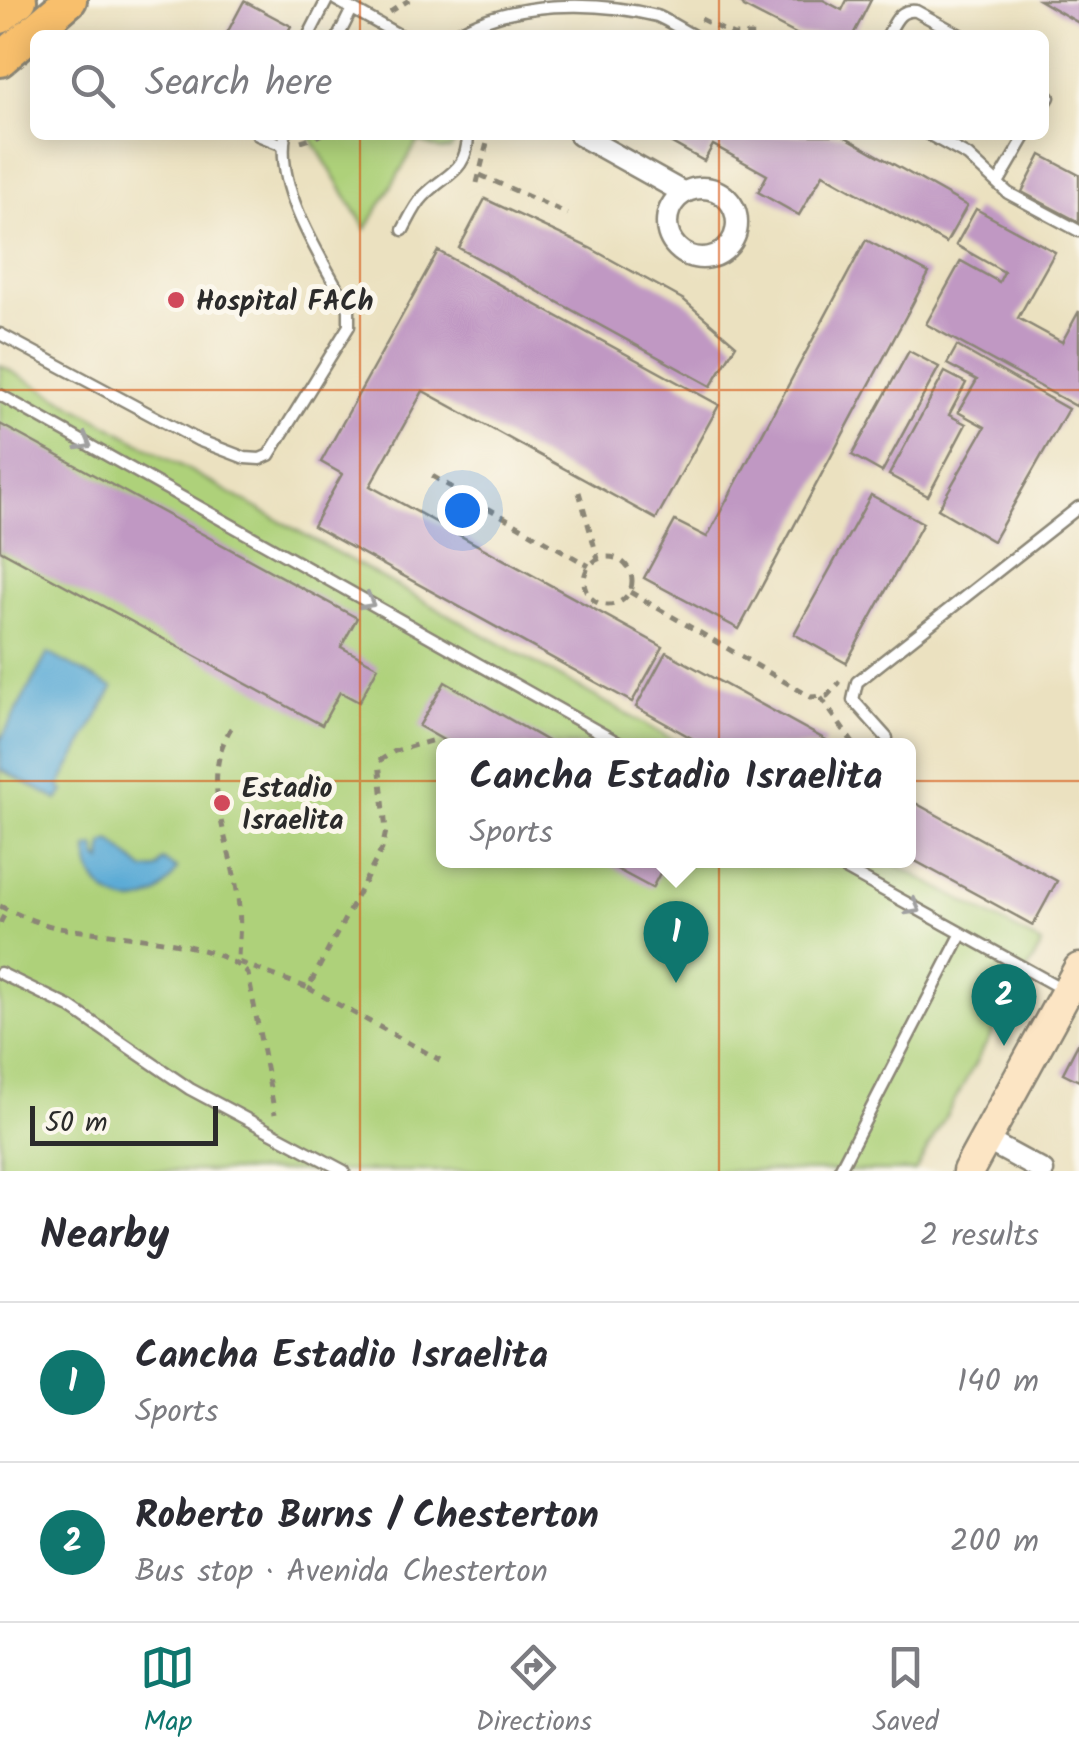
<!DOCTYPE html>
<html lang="en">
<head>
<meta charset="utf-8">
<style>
	body { margin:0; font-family:Kalam,sans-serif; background:#f2f2f3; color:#2b2b33 }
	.scale { position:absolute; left:30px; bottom:25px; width:188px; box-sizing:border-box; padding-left:10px; border:5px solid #2b2b2b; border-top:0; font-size:28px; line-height:35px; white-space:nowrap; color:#2b2b2b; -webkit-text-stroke:8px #fbf7ec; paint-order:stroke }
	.you { position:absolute; left:462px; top:510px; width:35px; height:35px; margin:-25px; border:8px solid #fff; border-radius:50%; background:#1a73e8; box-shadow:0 0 0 15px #1a73e833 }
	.badge { display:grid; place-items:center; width:65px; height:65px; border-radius:50%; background:#0f766e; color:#fff; font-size:32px; font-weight:700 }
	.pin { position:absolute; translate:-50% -82px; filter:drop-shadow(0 2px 5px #0008) }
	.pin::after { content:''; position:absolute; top:52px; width:35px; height:30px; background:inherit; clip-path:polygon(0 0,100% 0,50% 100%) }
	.popup { position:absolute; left:436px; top:738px; width:480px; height:130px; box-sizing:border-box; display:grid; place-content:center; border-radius:15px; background:#fff; filter:drop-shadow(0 2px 8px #0005); font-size:32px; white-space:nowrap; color:#7c7c81 }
	.popup b { font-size:38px; color:#2b2b33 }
	.popup::after { content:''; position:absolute; left:50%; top:100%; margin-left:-20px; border:20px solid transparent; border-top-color:#fff }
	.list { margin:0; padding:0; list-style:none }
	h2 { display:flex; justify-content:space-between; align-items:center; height:130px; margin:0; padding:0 40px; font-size:42px }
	h2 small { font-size:32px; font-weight:400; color:#7c7c81 }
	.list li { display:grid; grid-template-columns:65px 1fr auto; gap:30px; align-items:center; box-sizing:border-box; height:160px; padding:0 40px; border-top:2px solid #e1e1e2 }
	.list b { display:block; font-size:38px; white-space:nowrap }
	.list p { margin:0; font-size:32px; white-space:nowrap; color:#7c7c81 }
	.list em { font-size:32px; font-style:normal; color:#7c7c81 }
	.icon { flex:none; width:55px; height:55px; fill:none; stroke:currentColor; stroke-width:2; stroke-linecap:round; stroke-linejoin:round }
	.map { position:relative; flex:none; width:1079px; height:1171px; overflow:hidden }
	.search { position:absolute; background:#fff; box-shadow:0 5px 25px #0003; left:30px; right:30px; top:30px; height:110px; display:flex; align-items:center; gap:25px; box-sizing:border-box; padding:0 35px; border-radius:15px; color:#7c7c81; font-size:38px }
	.sheet { height:450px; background:#fff }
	nav { display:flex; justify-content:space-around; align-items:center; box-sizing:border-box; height:140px; border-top:2px solid #e1e1e2; background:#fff; font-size:28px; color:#7c7c81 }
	nav a { display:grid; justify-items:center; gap:5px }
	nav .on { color:#0f766e }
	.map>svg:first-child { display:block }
</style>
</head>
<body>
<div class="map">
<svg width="1079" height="1171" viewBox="0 0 1079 1171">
	<rect width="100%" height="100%" fill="#fbf7ec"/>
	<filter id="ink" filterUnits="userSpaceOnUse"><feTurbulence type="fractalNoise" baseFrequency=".01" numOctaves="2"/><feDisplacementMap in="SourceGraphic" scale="20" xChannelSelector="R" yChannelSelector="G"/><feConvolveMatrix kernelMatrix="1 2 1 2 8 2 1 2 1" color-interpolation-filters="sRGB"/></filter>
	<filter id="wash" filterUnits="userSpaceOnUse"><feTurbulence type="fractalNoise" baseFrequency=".0048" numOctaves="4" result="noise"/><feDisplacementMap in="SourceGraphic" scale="40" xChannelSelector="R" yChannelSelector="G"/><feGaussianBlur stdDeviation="2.25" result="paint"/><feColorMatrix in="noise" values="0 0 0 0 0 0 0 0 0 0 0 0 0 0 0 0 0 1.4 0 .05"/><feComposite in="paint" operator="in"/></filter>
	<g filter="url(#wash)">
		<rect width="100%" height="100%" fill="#ebe1c0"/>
		<g fill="#aed17a" stroke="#6c7e52" stroke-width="2.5">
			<path d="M309 135H456L457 140 450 149 441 150 418 141 366 229Z"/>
			<path d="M0 365 682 745 443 746V860L889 861 1042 944 915 1171H0Z"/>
		</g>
		<g fill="#5cabd6" stroke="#446b80" stroke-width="2.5">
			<path d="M48 653 113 688 59 787 64 791 58 800 0 769V741Z"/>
			<path d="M111 841 144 870 157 869 163 860 177 869C148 927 85 901 88 848L95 846 97 857 102 861 103 844Z"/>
		</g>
		<g id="blocks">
			<g fill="#c098c3">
				<path d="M740 0H823L842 10 847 0H871L853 35H798L744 7Z"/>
				<path d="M1039 0H1079V23Z"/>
				<path d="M244 1 291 26 286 35H226Z"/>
				<path d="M668 135H842L967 206 946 243 823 174 799 215 758 192 767 175 713 145 704 161 665 139Z"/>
				<path d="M1041 155 1079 175V222L1022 192Z"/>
				<path d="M485 199 590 248 684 300 736 345 711 386 459 248Z"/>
				<path d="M976 209 1055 252 1018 318 1062 342 1079 311V400L1076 406 926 324 961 261 999 282 1004 272 956 245Z"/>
				<path d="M866 240 929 273 739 629 644 578 675 521 707 537Z"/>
				<path d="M438 251 719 405 656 519 423 391 370 486 663 647 632 702 313 526 342 474 321 462Z"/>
				<path d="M957 346 1068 409 993 541 938 509 985 427 958 412 977 380 947 364Z"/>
				<path d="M909 351 939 367 882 472 852 455Z"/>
				<path d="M945 372 966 383 949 415 966 424 928 496 889 475Z"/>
				<path d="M0 424 357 618 341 647 378 667 359 702 340 692 322 725 0 550Z"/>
				<path d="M871 495 923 523 846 663 794 634Z"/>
				<path d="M666 652 826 740 823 746H706L636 707Z"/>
				<path d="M445 682 556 746H454L419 726Z"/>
				<path d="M908 799 1057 881 1033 925 908 857Z"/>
				<path d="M609 860H667L652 888 607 864Z"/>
				<path d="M1079 1042V1081L1063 1073Z"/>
			</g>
		</g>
	</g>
	<g filter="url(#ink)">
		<use href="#blocks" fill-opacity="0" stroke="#8b8676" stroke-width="2.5"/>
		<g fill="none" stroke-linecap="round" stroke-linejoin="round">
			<defs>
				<g id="lane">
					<path d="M336 0 399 35"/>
					<path d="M309 35 327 0"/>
					<path d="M339 35 352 9"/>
					<path d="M454 35C511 0 595 0 657 16 669 21 680 29 692 35"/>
					<path d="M888 35C895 22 899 9 916 11L960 35"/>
					<path d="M1044 105 1049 97"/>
					<path d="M258 135 283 145"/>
					<path d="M930 135 968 156 1008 193 1079 231"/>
					<path d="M998 183 1026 135"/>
					<path d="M403 230C409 219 415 205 424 196 446 173 467 173 468 135"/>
					<path d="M0 334 198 440 245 458 260 459 269 455 349 326V309C323 261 275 190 285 135"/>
					<path d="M0 395 624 746"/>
					<path d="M887 738 853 700 857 682 1079 507"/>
					<path d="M829 860 1064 990"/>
					<path d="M0 973 70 1007 190 1089 344 1171"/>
					<path d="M839 1171 961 935"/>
				</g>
				<g id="street">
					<path d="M580 135 684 193"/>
					<circle cx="702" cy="223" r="35"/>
					<path d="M986 1140 1043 1171"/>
				</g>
				<path id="secondary" d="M968 1171 1079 969"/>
				<g id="primary">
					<path d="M0 17 20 0"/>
					<path d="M0 60 70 0"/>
				</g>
			</defs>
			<use href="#lane" stroke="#8b8676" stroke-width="15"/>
			<use href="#street" stroke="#8b8676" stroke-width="25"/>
			<use href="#secondary" stroke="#8b8676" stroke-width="35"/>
			<use href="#primary" stroke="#8b8676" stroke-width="38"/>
			<g stroke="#8b8676" stroke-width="5" stroke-dasharray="8 8" stroke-linecap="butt">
				<path d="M390 12 409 0"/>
				<path d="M701 19 733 35H755"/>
				<path d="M301 141 321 135"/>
				<path d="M480 175 568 214"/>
				<path d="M477 183 489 135"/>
				<path d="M432 476 589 566"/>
				<path d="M579 492 598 559"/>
				<circle cx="608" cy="581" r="24"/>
				<path d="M630 592 811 697 827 696 840 682"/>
				<path d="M821 698 855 746"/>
				<path d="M231 728C196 785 235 848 239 908 241 926 238 945 238 962L308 988 382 849 386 831 379 761 395 751 434 740"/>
				<path d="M0 906C18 915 40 924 59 928 108 936 215 938 248 974L275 1114"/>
				<path d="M0 923 7 910"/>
				<path d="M308 988 440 1060"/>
			</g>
			<use href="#lane" stroke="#fff" stroke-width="10"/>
			<use href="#street" stroke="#fff" stroke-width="20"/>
			<use href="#secondary" stroke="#fce5c4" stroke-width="30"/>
			<use href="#primary" stroke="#f8bf6c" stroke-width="32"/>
		</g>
		<defs><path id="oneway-chevron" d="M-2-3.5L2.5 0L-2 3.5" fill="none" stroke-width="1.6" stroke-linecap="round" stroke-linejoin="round" transform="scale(2.5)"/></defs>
		<g stroke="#a0a0a0">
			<use href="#oneway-chevron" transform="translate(85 443) rotate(29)"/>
			<use href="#oneway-chevron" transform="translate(368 602) rotate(29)"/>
			<use href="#oneway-chevron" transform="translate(914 908) rotate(29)"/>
		</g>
	</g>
	<path fill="none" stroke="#d5540f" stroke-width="2.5" stroke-opacity="0.55" d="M360 0V35M719 0V35M360 135V1171M719 135V1171M0 390H1079M0 781H1079"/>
	<g fill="#d1495b" stroke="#fbf7ec" stroke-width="4">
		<circle cx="176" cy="300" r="10"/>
		<circle cx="222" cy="803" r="10"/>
	</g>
	<g text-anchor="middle" stroke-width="10" stroke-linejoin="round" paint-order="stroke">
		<g font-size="28" font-weight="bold" fill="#2b2b2b" stroke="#fbf7ec" text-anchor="start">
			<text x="196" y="310">Hospital FACh</text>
			<text x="242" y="797">Estadio<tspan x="242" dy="32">Israelita</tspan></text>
		</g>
	</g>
</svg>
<div class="scale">50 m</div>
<div class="you"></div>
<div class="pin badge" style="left:676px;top:983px">1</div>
<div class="popup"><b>Cancha Estadio Israelita</b>Sports</div>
<div class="pin badge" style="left:1004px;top:1046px">2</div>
<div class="search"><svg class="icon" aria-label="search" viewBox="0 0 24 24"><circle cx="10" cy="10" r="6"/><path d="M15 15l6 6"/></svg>Search here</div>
</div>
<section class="sheet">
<h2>Nearby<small>2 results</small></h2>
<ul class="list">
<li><span class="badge">1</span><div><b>Cancha Estadio Israelita</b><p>Sports</p></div><em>140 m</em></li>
<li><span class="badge">2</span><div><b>Roberto Burns / Chesterton</b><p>Bus stop · Avenida Chesterton</p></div><em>200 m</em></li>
</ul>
</section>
<nav>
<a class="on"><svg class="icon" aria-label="map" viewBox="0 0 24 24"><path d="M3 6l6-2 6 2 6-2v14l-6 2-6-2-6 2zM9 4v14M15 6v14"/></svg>Map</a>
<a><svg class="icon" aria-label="directions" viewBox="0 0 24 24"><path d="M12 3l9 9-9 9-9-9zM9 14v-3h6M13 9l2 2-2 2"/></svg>Directions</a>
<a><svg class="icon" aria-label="saved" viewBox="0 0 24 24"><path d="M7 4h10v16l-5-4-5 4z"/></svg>Saved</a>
</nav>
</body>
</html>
